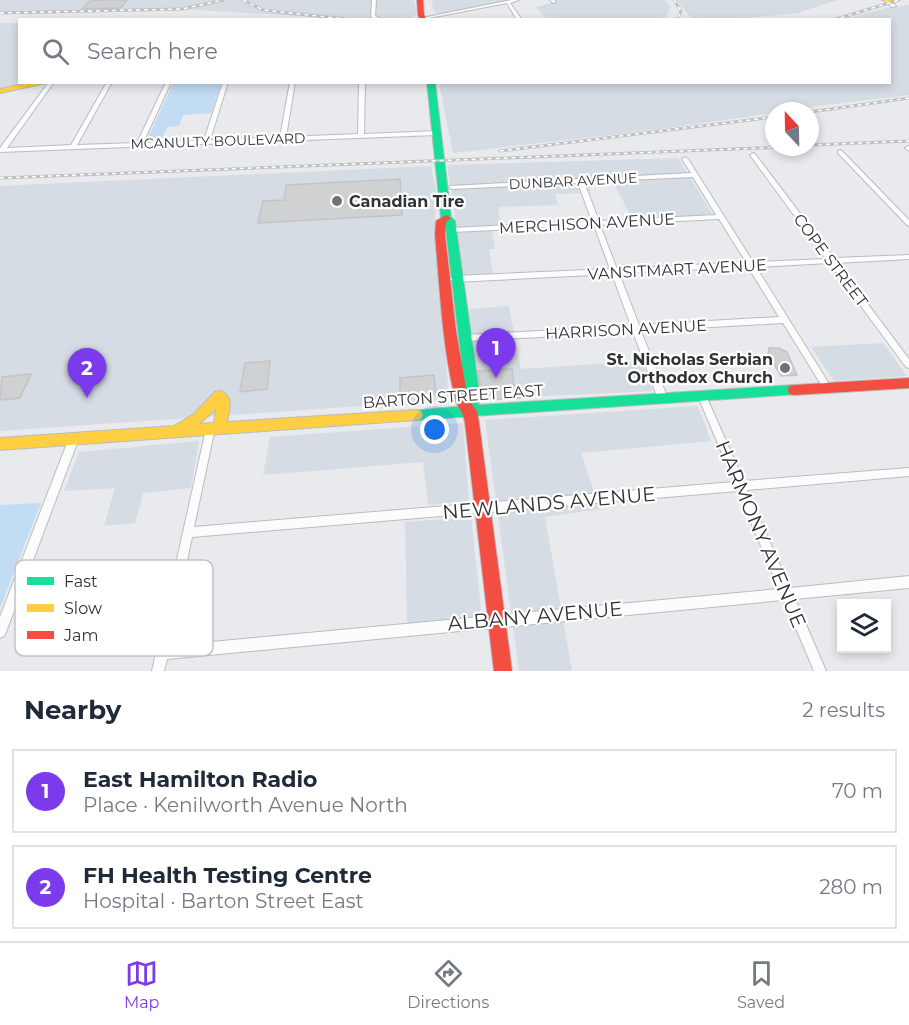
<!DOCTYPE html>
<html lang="en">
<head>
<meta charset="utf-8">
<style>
	body { margin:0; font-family:Montserrat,sans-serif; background:#f2f2f3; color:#1f2937 }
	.controls { position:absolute; right:18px; bottom:18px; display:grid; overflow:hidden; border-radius:0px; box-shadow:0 3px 9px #0003 }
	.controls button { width:54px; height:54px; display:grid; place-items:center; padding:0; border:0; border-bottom:2px solid #e0e1e3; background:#fff; color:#1f2937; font:30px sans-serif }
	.compass { position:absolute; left:765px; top:102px; width:54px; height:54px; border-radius:50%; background:#fff; box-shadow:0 3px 9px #0003; rotate:338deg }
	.you { position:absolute; left:435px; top:430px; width:21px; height:21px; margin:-15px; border:4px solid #fff; border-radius:50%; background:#1a73e8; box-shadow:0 0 0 9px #1a73e833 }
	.badge { display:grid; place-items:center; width:39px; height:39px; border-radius:50%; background:#7c3aed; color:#fff; font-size:20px; font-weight:700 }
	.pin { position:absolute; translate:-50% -50px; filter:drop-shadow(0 2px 3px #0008) }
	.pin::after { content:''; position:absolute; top:32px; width:21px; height:18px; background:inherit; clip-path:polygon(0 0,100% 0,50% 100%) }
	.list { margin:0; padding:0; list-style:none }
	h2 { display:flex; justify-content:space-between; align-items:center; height:78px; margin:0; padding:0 24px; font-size:26px }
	h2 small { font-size:20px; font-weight:400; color:#747a83 }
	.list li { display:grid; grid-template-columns:39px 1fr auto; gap:18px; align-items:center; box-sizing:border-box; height:84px; margin:0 12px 12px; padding:0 12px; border:2px solid #e0e1e3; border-radius:0px }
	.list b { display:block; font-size:22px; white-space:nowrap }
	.list p { margin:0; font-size:20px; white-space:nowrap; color:#747a83 }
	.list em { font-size:20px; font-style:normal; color:#747a83 }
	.icon { flex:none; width:33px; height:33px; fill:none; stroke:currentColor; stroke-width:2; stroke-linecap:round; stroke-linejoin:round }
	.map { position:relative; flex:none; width:909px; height:671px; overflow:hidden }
	.search { position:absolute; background:#fff; box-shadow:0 3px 9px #0003; left:18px; right:18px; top:18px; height:66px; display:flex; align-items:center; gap:15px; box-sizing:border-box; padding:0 21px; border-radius:0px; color:#747a83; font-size:22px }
	.sheet { height:270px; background:#fff }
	nav { display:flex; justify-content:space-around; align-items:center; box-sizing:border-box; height:84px; border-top:2px solid #e0e1e3; background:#fff; font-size:16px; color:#747a83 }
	nav a { display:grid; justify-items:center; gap:3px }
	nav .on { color:#7c3aed }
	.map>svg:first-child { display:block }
</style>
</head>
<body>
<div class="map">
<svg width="909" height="671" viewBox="0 0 909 671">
	<rect width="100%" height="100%" fill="#e8eaed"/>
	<g fill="#d6dce3">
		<path d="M0 0H414L417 13 413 18 404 19 369 20 177 9 0 13Z"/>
		<path d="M432 0H511L438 14 433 10Z"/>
		<path d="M550 0H665L671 7 664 20 547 19 536 7 552 3Z"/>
		<path d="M676 0H837L798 13 735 19 693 20Z"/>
		<path d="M909 5V95L774 111V113L653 130 453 153 439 83 890 82V20L845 19 886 8Z"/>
		<path d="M0 23H19L20 82 35 83 0 88Z"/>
		<path d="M678 158 713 215 633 220 613 182 588 183 591 193 555 194 558 205 498 207 501 225H491L495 249H489L493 273 464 275 447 165Z"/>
		<path d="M431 166 438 200 435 216 449 400 0 431V186Z"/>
		<path d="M509 306 521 369 642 361 653 391 481 399 469 309Z"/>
		<path d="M883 343 907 376 834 381 811 347Z"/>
		<path d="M698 406 711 441 581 453 600 509 545 517 572 671H519L485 420Z"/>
		<path d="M463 423 469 501 428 505 423 462 263 475 270 437Z"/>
		<path d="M199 441 191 488 143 493 135 523 104 526 115 488 64 491 79 452Z"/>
		<path d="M471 517 482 618 407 624 405 522Z"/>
	</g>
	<g fill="#c2dcf3">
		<path d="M173 83H222L211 113 183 115 179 126 167 127 161 141H148L147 140Z"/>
		<path d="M41 503 0 608V505Z"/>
	</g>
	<g fill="#cfd1d3" stroke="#c3c4c6" stroke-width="1.5">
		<path d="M91 0H127L121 8 82 9Z"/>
		<path d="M400 179 402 215 258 223 263 201 284 200 286 185Z"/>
		<path d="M769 348H779L787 352 797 375 781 376 768 354Z"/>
		<path d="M270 361 267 389 240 392 245 363Z"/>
		<path d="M512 369 514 386 519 385 521 398 485 400 482 397 478 371Z"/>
		<path d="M31 374 20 398 0 400 2 377Z"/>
		<path d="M434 375 436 394 400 396V378Z"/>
	</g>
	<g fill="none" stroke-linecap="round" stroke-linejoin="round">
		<defs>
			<g id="street">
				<path d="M372 0H376L375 16 383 20H376L371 17Z"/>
				<path d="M511 0H519L510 3 522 20H517L507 3 424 19 422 18Z"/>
				<path d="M550 0H554L556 2 553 3Z"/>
				<path d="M884 0H889L896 6 892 7Z"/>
				<path d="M49 82H54L7 148 71 145 107 82H112L77 145 137 143 166 82H171L143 143 204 140 223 82H228L210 140 280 137 290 82H295L286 137 358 134 359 82H365L364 134 436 131 439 133 436 135 0 152V148Z"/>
				<path d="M908 146H909V151L905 148Z"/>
				<path d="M840 150 842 151 909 220V226L907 225 838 153V151Z"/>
				<path d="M753 153 755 154 834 258 909 255V259L837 263 909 359V368L906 367 829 263 756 267 831 387 832 389 831 391H825L783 323 641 331 668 399 666 402 663 403 660 402 658 399 633 332 466 341 463 340 462 338 463 336 466 335 631 326 612 274 454 282 450 279 454 276 610 269 594 225 452 232 449 230 452 228 592 221 578 183 452 189 449 187 450 186 691 173 682 159 685 157 688 159 753 262 826 259 750 155ZM693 177 716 215 599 221 584 182ZM719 219 746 262 617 269 600 225ZM748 267 779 317 639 325 619 273Z"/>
				<path d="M702 392 705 393 706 396 744 481 909 468V476L747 490 790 588 909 576V588L795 599 826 671H814L784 600 167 659 164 671H152L207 425 210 424 213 425 215 428 194 527 734 482 698 396 699 393ZM738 491 779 589 169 646 192 537Z"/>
				<path d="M74 434 77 435 79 438 6 632 4 636 0 638V617L69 438 71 435Z"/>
			</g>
			<path id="fast" d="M427 82H435L451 217 455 221 480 398 478 405 794 385 799 386 800 390 799 394 416 420 411 419 409 415 411 411 464 406 466 398 445 222 441 218Z"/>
			<g id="slow">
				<path d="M882 0H895L892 2Z"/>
				<path d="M33 82H51L0 93V89Z"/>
				<path d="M220 391C235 396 229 409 227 422L416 410 421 411 423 415 421 419 416 420 0 450V438L174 426 194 414 215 392ZM216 409 214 423 199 424Z"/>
			</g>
			<g id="jam">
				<path d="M417 0H423L424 15 427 20H420L418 15Z"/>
				<path d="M446 215 451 218 446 222 445 235 456 331 468 399 477 411 479 423 512 671H494L465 423C464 413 457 407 455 398 442 345 440 289 435 235L436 221Z"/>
				<path d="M909 378V388L794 395 789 394 788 390 789 386 794 385Z"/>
			</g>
		</defs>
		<use href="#street" stroke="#babcbe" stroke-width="2"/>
		<use href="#fast" stroke="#babcbe" stroke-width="2"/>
		<use href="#slow" stroke="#babcbe" stroke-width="2"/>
		<use href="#jam" stroke="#babcbe" stroke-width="2"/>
		<use href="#street" fill="#fcfcfc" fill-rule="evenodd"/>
		<use href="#fast" fill="#16e098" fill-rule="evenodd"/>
		<use href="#slow" fill="#ffcf43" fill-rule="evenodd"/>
		<use href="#jam" fill="#f24e42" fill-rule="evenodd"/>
		<defs>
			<g id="rail">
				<path d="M243 0 263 10 354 20"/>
				<path d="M674 0 681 11 677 20"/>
				<path d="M0 13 182 9 223 0"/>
				<path d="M833 20 899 0"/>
				<path d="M810 112 909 98"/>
				<path d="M810 145 909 141"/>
				<path d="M500 151 774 117"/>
				<path d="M0 178 785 147"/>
			</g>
		</defs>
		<use href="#rail" stroke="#bfc0c1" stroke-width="3"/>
		<use href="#rail" stroke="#fff" stroke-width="1.5" stroke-dasharray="4" stroke-linecap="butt"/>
	</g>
	<g fill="#717275" stroke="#fff" stroke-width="2">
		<circle cx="337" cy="201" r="6"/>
		<circle cx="785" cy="368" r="6"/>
	</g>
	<g text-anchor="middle" stroke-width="4.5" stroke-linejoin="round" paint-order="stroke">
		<g font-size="14" fill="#313234" stroke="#fff">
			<text transform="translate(218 141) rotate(-2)" y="5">MCANULTY BOULEVARD</text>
			<text transform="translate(573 181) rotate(-3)" y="5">DUNBAR AVENUE</text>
		</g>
		<g font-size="16" font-weight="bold" fill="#313234" stroke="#fff" text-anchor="start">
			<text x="349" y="207">Canadian Tire</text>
			<text x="773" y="365" text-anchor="end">St. Nicholas Serbian<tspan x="773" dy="18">Orthodox Church</tspan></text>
		</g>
		<g font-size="16" fill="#313234" stroke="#fff">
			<text transform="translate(587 223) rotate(-3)" y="6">MERCHISON AVENUE</text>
			<text transform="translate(831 260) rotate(53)" y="6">COPE STREET</text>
			<text transform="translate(677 269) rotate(-3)" y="6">VANSITMART AVENUE</text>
			<text transform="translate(626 329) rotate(-3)" y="6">HARRISON AVENUE</text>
			<text transform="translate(453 396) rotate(-4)" y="6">BARTON STREET EAST</text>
		</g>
		<g font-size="20" fill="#313234" stroke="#fff">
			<text transform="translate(549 503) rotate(-5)" y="7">NEWLANDS AVENUE</text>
			<text transform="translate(761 534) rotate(67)" y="7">HARMONY AVENUE</text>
			<text transform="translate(535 616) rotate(-5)" y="7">ALBANY AVENUE</text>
		</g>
	</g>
	<rect x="15" y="560" width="198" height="96" rx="9" fill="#fff" stroke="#c1c2c2" stroke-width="1.5"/>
	<rect x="27" y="577" width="27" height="8" fill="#16e098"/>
	<rect x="27" y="604" width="27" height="8" fill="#ffcf43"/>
	<rect x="27" y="631" width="27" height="8" fill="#f24e42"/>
	<g font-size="16" fill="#313234">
		<text x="64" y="587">Fast</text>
		<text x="64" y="614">Slow</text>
		<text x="64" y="641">Jam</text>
	</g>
</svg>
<div class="controls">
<button><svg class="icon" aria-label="layers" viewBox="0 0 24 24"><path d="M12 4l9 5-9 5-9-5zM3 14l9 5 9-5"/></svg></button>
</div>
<svg class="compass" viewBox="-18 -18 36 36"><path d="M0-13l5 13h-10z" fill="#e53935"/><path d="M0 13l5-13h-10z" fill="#747a83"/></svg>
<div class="you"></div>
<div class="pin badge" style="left:496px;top:378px">1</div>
<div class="pin badge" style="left:87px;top:398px">2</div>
<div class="search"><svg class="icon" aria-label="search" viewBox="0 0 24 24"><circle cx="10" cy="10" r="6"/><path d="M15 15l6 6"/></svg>Search here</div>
</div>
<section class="sheet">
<h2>Nearby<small>2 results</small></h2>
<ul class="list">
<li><span class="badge">1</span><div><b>East Hamilton Radio</b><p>Place · Kenilworth Avenue North</p></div><em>70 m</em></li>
<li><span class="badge">2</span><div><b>FH Health Testing Centre</b><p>Hospital · Barton Street East</p></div><em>280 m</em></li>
</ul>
</section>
<nav>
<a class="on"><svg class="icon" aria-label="map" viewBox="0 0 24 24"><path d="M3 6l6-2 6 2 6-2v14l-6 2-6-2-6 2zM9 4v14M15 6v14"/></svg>Map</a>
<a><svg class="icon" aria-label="directions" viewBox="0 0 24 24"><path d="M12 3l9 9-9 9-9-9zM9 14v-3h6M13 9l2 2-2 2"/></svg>Directions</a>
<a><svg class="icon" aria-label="saved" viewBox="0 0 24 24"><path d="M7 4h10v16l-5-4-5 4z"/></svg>Saved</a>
</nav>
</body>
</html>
